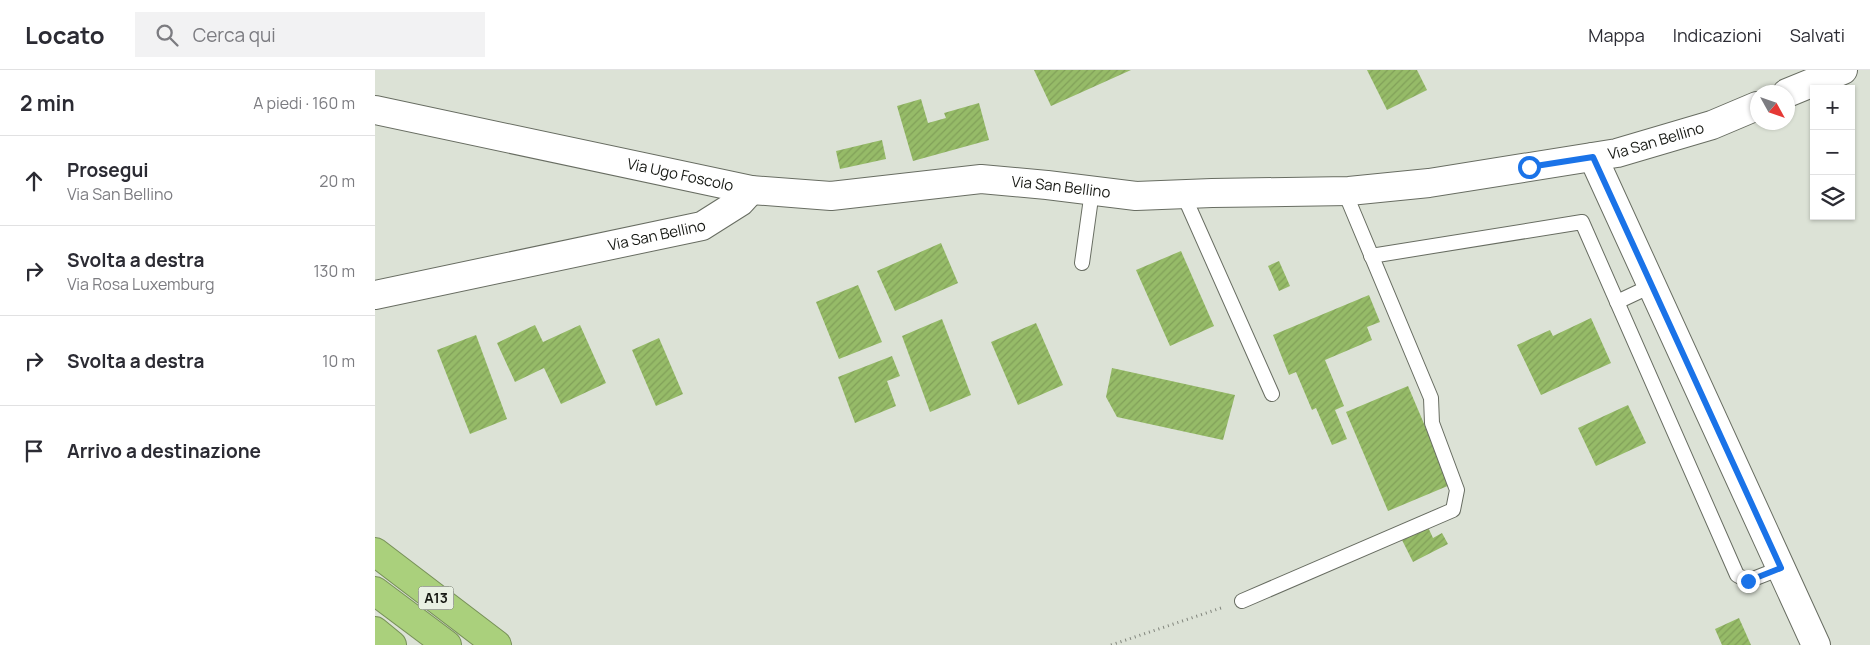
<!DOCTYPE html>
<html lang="it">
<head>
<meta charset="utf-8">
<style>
	body { margin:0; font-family:Manrope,sans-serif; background:#f2f2f3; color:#2b2b33 }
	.controls { position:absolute; right:15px; top:15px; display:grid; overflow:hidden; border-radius:0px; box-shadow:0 1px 4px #0004 }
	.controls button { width:45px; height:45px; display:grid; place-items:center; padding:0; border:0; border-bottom:1px solid #e1e1e2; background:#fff; color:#2b2b33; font:25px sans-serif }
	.compass { position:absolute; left:1375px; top:15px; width:45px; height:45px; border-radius:50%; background:#fff; box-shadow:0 1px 4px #0004; rotate:130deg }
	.stop { position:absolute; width:15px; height:15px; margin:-11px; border:4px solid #1a73e8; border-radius:50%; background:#fff }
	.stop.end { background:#1a73e8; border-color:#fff; box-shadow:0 1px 5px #0008 }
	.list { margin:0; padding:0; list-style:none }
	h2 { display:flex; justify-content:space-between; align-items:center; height:65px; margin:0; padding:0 20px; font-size:21px }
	h2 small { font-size:16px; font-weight:400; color:#7c7c81 }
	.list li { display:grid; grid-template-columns:32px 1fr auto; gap:15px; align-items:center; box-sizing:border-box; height:90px; padding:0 20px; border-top:1px solid #e1e1e2 }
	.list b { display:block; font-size:19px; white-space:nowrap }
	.list p { margin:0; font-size:16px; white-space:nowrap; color:#7c7c81 }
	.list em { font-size:16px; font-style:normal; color:#7c7c81 }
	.icon { flex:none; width:28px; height:28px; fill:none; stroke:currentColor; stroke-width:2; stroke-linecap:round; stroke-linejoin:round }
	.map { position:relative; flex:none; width:1495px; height:575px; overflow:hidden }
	header { display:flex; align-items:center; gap:30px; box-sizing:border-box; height:70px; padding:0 25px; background:#fff; border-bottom:1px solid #e1e1e2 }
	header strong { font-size:24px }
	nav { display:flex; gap:28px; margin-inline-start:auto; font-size:18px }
	.search { width:350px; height:45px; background:#f2f2f3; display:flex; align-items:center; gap:12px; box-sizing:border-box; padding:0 18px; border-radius:0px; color:#7c7c81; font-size:19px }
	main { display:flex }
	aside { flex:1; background:#fff }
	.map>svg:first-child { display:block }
</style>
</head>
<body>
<header>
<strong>Locato</strong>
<div class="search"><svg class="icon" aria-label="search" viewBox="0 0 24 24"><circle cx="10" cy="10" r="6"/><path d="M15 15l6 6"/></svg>Cerca qui</div>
<nav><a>Mappa</a><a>Indicazioni</a><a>Salvati</a></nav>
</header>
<main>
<aside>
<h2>2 min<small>A piedi · 160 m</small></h2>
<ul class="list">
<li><svg class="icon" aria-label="ahead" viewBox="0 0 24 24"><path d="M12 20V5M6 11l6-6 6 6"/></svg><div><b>Prosegui</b><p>Via San Bellino</p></div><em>20 m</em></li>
<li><svg class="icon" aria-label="right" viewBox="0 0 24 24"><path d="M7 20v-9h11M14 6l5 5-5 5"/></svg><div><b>Svolta a destra</b><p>Via Rosa Luxemburg</p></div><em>130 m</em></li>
<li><svg class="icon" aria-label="right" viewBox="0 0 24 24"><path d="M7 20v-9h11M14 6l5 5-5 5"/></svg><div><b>Svolta a destra</b></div><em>10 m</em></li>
<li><svg class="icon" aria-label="arrive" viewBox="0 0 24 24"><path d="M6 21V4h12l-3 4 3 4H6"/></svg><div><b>Arrivo a destinazione</b></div></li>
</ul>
</aside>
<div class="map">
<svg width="1495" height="575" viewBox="0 0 1495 575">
	<defs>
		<pattern id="building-hatch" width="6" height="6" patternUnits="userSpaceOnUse" patternTransform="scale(1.25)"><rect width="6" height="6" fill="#96bb68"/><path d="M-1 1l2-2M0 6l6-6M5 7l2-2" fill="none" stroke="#81a059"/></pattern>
	</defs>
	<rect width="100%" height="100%" fill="#dce2d6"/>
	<g fill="url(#building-hatch)">
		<path d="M659 0H756L676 36Z"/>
		<path d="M992 0H1042L1052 20 1012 40Z"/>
		<path d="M546 29 553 53 571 48 569 43 604 33 614 70 538 91 522 36Z"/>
		<path d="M507 70 511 89 465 99 461 81Z"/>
		<path d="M566 173 583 213 520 241 502 201Z"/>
		<path d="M806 181 839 256 795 276 761 200Z"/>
		<path d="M904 191 915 216 904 221 893 196Z"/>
		<path d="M483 215 507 272 464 289 441 232Z"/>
		<path d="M994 225 1005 252 992 257 997 270 950 290 969 336 960 340 972 369 957 375 941 338 937 340 921 302 914 305 898 265Z"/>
		<path d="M1216 248 1236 293 1166 325 1142 275 1175 260 1178 266Z"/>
		<path d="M567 249 596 325 555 342 527 266Z"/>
		<path d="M661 253 688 315 643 335 616 272Z"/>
		<path d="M160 255 168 272 205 255 231 313 186 334 169 298 140 312 122 273Z"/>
		<path d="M101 265 132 349 95 364 62 280Z"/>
		<path d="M284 268 308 324 281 336 257 280Z"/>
		<path d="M517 286 525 306 512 311 521 336 480 353 463 307Z"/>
		<path d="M737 298 860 325 848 370 742 347 731 327Z"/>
		<path d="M1033 316 1075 415 1013 441 971 342Z"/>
		<path d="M1253 335 1271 373 1221 396 1203 358Z"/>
		<path d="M1052 455 1058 468 1067 463 1073 474 1038 492 1026 468Z"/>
		<path d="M1364 548 1376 575H1347L1340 559Z"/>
	</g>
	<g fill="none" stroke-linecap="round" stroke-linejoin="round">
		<defs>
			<g id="service">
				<path d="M813 124 809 126 897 324"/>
				<path d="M996 186 1207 152 1362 505 1373 511 1406 498"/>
				<path d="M707 193 717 121"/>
				<path d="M1242 232 1276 216"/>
				<path d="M867 531 1078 440 1082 420 1057 353 1056 328 974 132V121"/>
			</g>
			<g id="minor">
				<path d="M1412 23 1468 0"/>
				<path id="s1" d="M0 40 376 120 456 126 606 109 672 115 761 126 837 123 974 121 1054 113 1242 83 1337 55 1382 36"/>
				<path d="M1218 87 1441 575"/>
				<path id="s2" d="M0 225 327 156 365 132 376 120"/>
			</g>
			<g id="motorway">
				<path d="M0 482 122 575"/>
				<path d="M0 521 72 575"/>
				<path d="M0 561 17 575"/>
			</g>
		</defs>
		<use href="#service" stroke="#686d62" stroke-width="16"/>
		<use href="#minor" stroke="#686d62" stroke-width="30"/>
		<use href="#motorway" stroke="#779058" stroke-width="30"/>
		<path stroke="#81857c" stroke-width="3" stroke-dasharray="1 4" stroke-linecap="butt" d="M736 575 849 537"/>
		<use href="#service" stroke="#fff" stroke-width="14"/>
		<use href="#minor" stroke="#fff" stroke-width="28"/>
		<use href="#motorway" stroke="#aad07c" stroke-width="28"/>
	</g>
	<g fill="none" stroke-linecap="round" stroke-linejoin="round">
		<path stroke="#1a73e8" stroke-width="6" d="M1154 97 1218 87 1406 498 1373 511"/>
	</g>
	<g text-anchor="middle" stroke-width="5" stroke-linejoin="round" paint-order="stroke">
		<rect fill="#e9f0e3" stroke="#565a52" stroke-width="1" x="43.5" y="516.5" width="35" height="23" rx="4"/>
		<g font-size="14" font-weight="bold" fill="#171914">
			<text x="61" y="533">A13</text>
		</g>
		<g font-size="15" fill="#171914" stroke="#e9f0e3">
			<text dy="5" stroke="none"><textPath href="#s1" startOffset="1296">Via San Bellino</textPath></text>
			<text dy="5" stroke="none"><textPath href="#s1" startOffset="312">Via Ugo Foscolo</textPath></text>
			<text dy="5" stroke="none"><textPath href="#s1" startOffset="696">Via San Bellino</textPath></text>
			<text dy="5" stroke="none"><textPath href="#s2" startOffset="288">Via San Bellino</textPath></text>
		</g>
	</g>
</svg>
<div class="controls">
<button>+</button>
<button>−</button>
<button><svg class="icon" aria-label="layers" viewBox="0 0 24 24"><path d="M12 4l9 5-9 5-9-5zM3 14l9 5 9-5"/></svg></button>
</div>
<svg class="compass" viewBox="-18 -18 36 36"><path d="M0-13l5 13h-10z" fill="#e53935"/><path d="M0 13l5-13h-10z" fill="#7c7c81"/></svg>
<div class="stop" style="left:1154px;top:97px"></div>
<div class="stop end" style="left:1373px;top:511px"></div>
</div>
</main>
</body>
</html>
